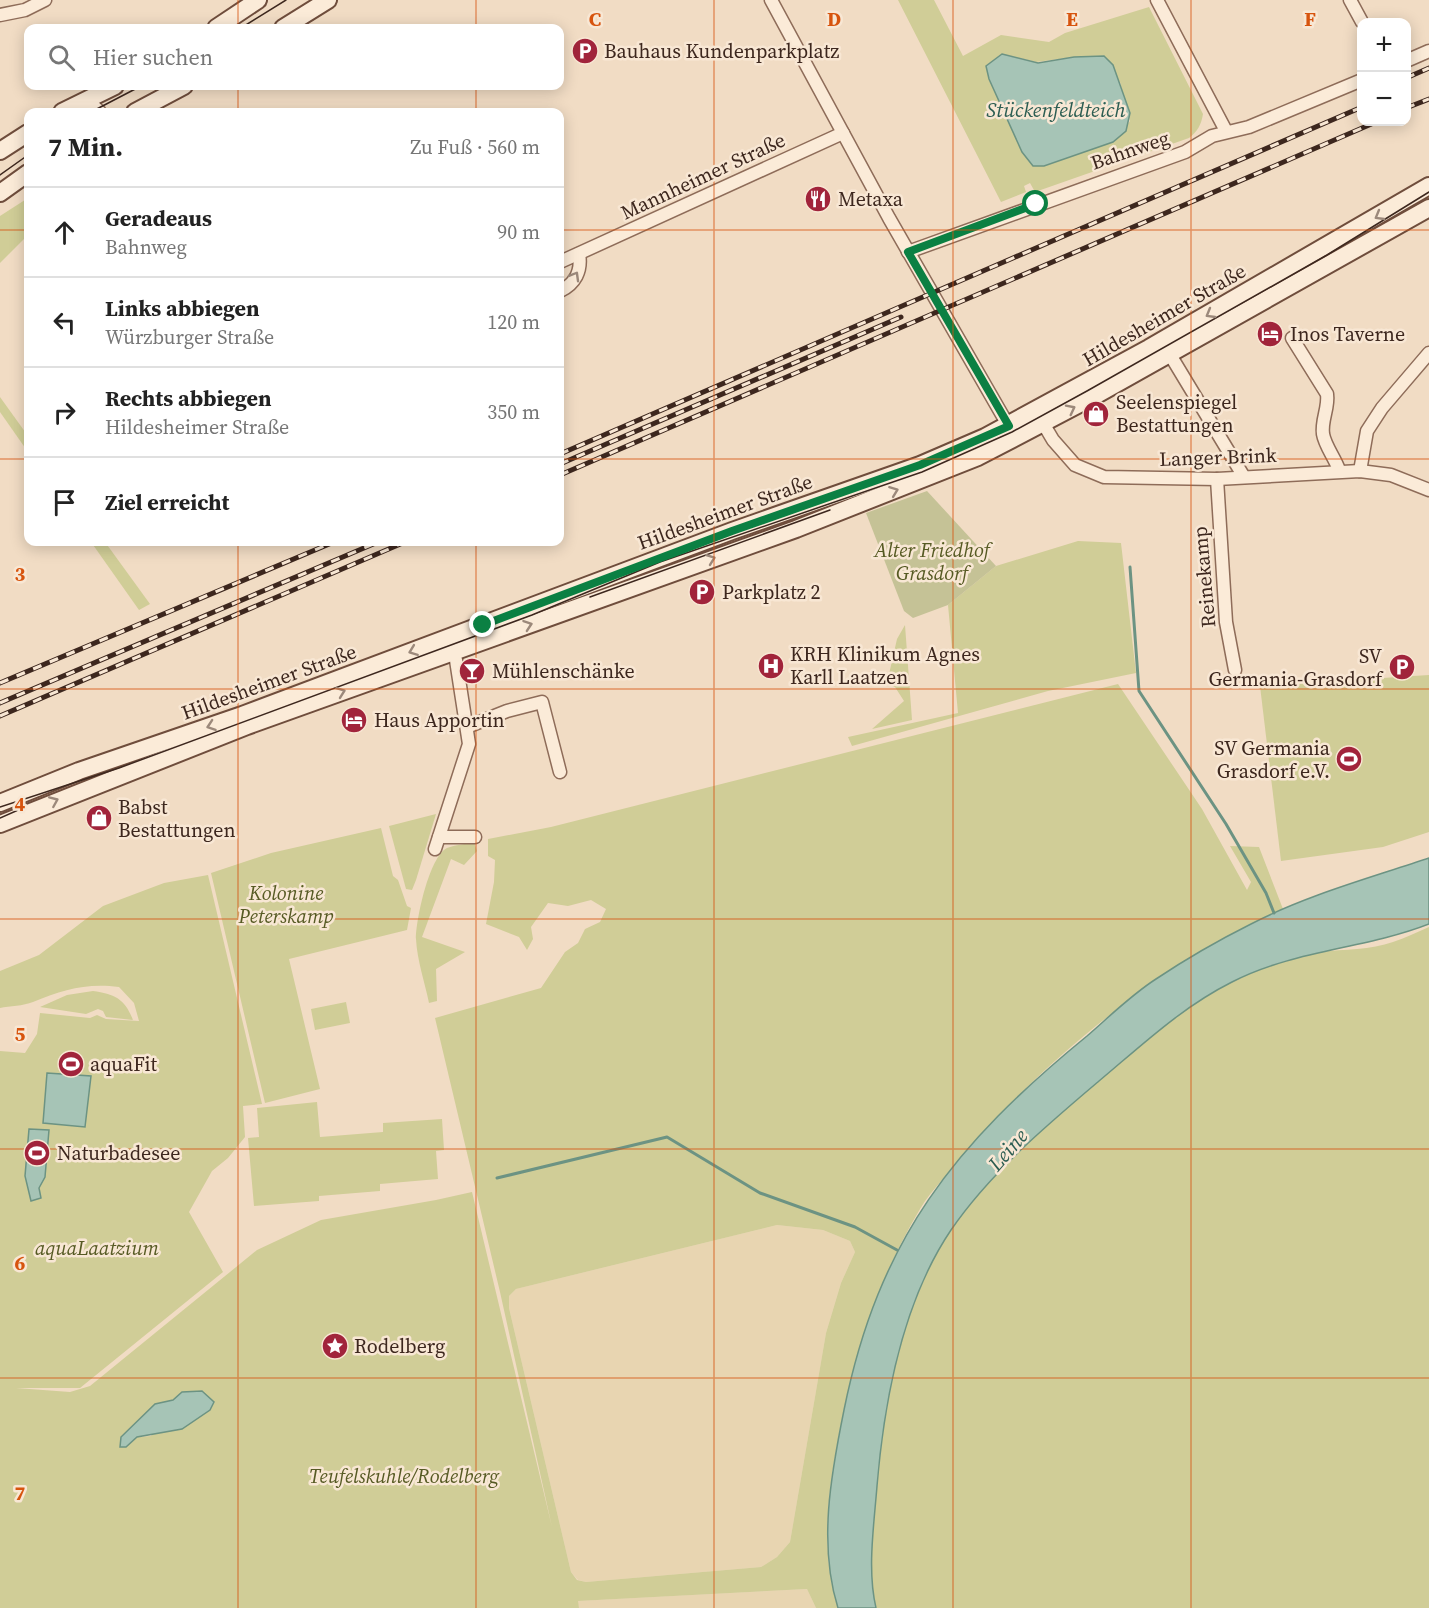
<!DOCTYPE html>
<html lang="de">
<head>
<meta charset="utf-8">
<style>
	body { margin:0; font-family:"Source Serif 4",serif; background:#f6f6f6; color:#222 }
	.controls { position:absolute; right:18px; top:18px; display:grid; overflow:hidden; border-radius:12px; box-shadow:0 3px 15px #0003 }
	.controls button { width:54px; height:54px; display:grid; place-items:center; padding:0; border:0; border-bottom:2px solid #e0e0e0; background:#fff; color:#222; font:30px sans-serif }
	.stop { position:absolute; width:18px; height:18px; margin:-14px; border:4px solid #0b8043; border-radius:50%; background:#fff }
	.stop.end { background:#0b8043; border-color:#fff; box-shadow:0 2px 6px #0008 }
	.list { margin:0; padding:0; list-style:none }
	h2 { display:flex; justify-content:space-between; align-items:center; height:78px; margin:0; padding:0 24px; font-size:26px }
	h2 small { font-size:20px; font-weight:400; color:#767676 }
	.list li { display:grid; grid-template-columns:39px 1fr auto; gap:18px; align-items:center; box-sizing:border-box; height:90px; padding:0 24px; border-top:2px solid #e0e0e0 }
	.list b { display:block; font-size:22px; white-space:nowrap }
	.list p { margin:0; font-size:20px; white-space:nowrap; color:#767676 }
	.list em { font-size:20px; font-style:normal; color:#767676 }
	.icon { flex:none; width:33px; height:33px; fill:none; stroke:currentColor; stroke-width:2; stroke-linecap:round; stroke-linejoin:round }
	.map { position:relative; flex:none; width:1429px; height:1608px; overflow:hidden }
	.search { position:absolute; background:#fff; box-shadow:0 3px 15px #0003; left:24px; top:24px; width:540px; height:66px; display:flex; align-items:center; gap:15px; box-sizing:border-box; padding:0 21px; border-radius:12px; color:#767676; font-size:22px }
	.panel { position:absolute; background:#fff; box-shadow:0 3px 15px #0003; left:24px; top:108px; width:540px; height:438px; border-radius:12px }
	.map>svg:first-child { display:block }
</style>
</head>
<body>
<div class="map">
<svg width="1429" height="1608" viewBox="0 0 1429 1608">
	<rect width="100%" height="100%" fill="#f1dcc4"/>
	<g fill="#e8d5b1">
		<path d="M777 1225 823 1230 850 1241 855 1252 841 1283 826 1333 790 1542 777 1557 761 1567 586 1582 578 1580 571 1572 509 1308V1296L516 1289Z"/>
		<path d="M807 1589 816 1608H579L577 1601Z"/>
	</g>
	<g fill="#d0cd97" fill-rule="evenodd">
		<path d="M898 0H934L963 56 1001 35 1049 42 1065 33 1149 7 1203 114C1201 125 1198 131 1189 138L1035 192 1030 183 1024 186 1026 192 1001 202ZM1002 54 1036 62 1074 57 1120 82 1130 121 1113 142 1044 166C1021 134 995 105 986 66Z"/>
		<path d="M28 198V235L0 263V216Z"/>
		<path d="M0 397 28 436V452L0 412Z"/>
		<path d="M1078 541 1121 543 1136 673 1048 691 852 746 848 737 958 713 948 605 996 566Z"/>
		<path d="M91 542H105L150 604 139 610Z"/>
		<path d="M905 625 912 720 872 729 904 701 895 687 887 683 897 639Z"/>
		<path d="M1429 675V832L1383 847 1281 861 1260 686Z"/>
		<path d="M1118 684 1202 809 1247 890 1251 882 1230 846 1259 847 1283 909C1161 966 1052 1051 966 1153 951 1171 932 1189 920 1209 880 1276 856 1348 841 1424 829 1483 819 1550 838 1608H816L807 1589 578 1601 579 1608H0V1051L25 1053 37 1034 40 1013 90 1018 97 1015 106 1019 139 1021 134 1003 119 987C85 983 63 990 33 1002 23 1006 10 1006 0 1008V971L39 955 103 906 164 883 208 875 262 1104 243 1106 245 1137 228 1158 212 1171 189 1212 223 1272 80 1388H16L70 1392 90 1386 257 1250 321 1220 436 1200 472 1192 552 1527 500 1292 435 1018 541 988 565 952 578 943 585 929 600 922 606 909 591 900 568 906 548 903 531 927 533 939 527 950 519 937 486 924 494 882 495 860 488 856V839L551 827ZM777 1225 823 1230 850 1241 855 1252 841 1283 826 1333 790 1542 777 1557 761 1567 586 1582 577 1580 571 1572 509 1308V1296L516 1289ZM173 1400 151 1436 137 1437 126 1447 121 1437 155 1404Z"/>
		<path d="M436 814 416 880 412 890 406 889 389 826Z"/>
		<path d="M381 828 393 876 398 880 407 906 411 908 407 930 289 959 320 1089 265 1103 211 873 271 853Z"/>
		<path d="M474 842 477 851 464 865 451 859 422 937 465 952 436 969 437 1001 429 1003C425 983 417 960 416 939 416 920 429 857 447 848 455 845 466 844 474 842Z"/>
		<path d="M1429 927V1608H876C867 1570 874 1525 877 1486 884 1402 903 1301 951 1230 990 1173 1047 1125 1099 1081 1142 1045 1182 1007 1232 982 1260 968 1290 957 1320 952 1344 949 1371 950 1393 942 1405 938 1417 932 1429 927Z"/>
		<path d="M93 991C115 994 125 999 133 1020L106 1017 103 1011 98 1009 86 1014 40 1007 67 995Z"/>
		<path d="M346 1002 350 1023 315 1030 311 1009Z"/>
		<path d="M317 1102 320 1137 383 1132V1123L442 1119 444 1150 436 1151 438 1179 380 1184V1191L319 1196V1201L254 1206 248 1138 259 1137 257 1108Z"/>
	</g>
	<path fill="#c5c296" d="M927 491 996 566 948 605 913 618 904 611 866 513Z"/>
	<g fill="#a6c4b6" stroke="#6c9383" stroke-width="1.5">
		<path d="M1002 54 1038 63 1074 57 1104 56 1113 65 1130 113 1126 131 1113 142 1044 166H1033L1022 152 989 79 986 66Z"/>
		<path d="M1429 858V924C1365 949 1294 950 1232 982 1182 1007 1142 1045 1099 1081 1047 1125 990 1173 951 1230 903 1301 884 1402 877 1486 874 1525 867 1570 876 1608H838C818 1545 831 1474 844 1410 879 1238 954 1145 1087 1036 1109 1017 1131 995 1156 979 1186 959 1219 940 1251 924 1307 895 1370 878 1429 858Z"/>
		<path d="M47 1073 91 1076 85 1127 43 1123Z"/>
		<path d="M29 1129 49 1130 45 1177 39 1188 41 1198 31 1201 25 1176Z"/>
		<path d="M202 1391 214 1402 210 1410 182 1429 137 1437 126 1447H120L121 1437 155 1404 173 1400 182 1392Z"/>
	</g>
	<g fill="none" stroke-linecap="round" stroke-linejoin="round">
		<g stroke="#6c9383" stroke-width="3">
			<path d="M1130 567 1139 691 1226 824 1266 893 1274 913"/>
			<path d="M497 1178 667 1137 760 1193 855 1227 897 1250"/>
		</g>
		<defs>
			<g id="street">
				<path d="M771 0 889 218 1012 432"/>
				<path d="M1157 0 1226 131"/>
				<path d="M1350 0 1362 22"/>
				<path d="M0 15 25 10 45 0"/>
				<path d="M1406 61 1429 51"/>
				<path d="M87 100 100 112"/>
				<path d="M908 252 1185 152 1212 136 1249 127 1362 80"/>
				<path d="M560 262 843 133"/>
				<path d="M560 291C575 284 582 271 579 254"/>
				<path d="M1292 338 1327 394C1329 408 1321 420 1323 434 1325 446 1335 458 1339 470"/>
				<path d="M1169 353 1244 477"/>
				<path d="M1040 418 1053 440 1075 465 1104 477 1217 479 1360 471 1391 475 1429 490"/>
				<path d="M1360 471 1367 431 1382 408 1429 353"/>
				<path d="M1217 479 1226 622 1235 670"/>
				<path d="M467 727 507 711 542 702 560 772"/>
				<path d="M439 837H475"/>
				<path d="M435 849 469 744 456 660 450 644"/>
			</g>
			<g id="secondary">
				<path d="M216 28 258 0"/>
				<path d="M283 28 328 0"/>
				<path d="M62 112 115 86"/>
				<path d="M135 112 184 86"/>
				<path d="M0 151 28 133"/>
				<path d="M0 193 28 173"/>
				<path d="M0 803 79 771 242 715 732 531 920 465 985 437 1149 348 1429 186"/>
				<path d="M0 824 247 726 796 529 978 457 1091 398 1429 208"/>
			</g>
		</defs>
		<use href="#street" stroke="#8e6c59" stroke-width="15"/>
		<use href="#secondary" stroke="#6f4d3c" stroke-width="20"/>
		<use href="#street" stroke="#fbebd8" stroke-width="12"/>
		<use href="#secondary" stroke="#fbebd8" stroke-width="16"/>
		<g stroke="#3d271e" stroke-width="1.5">
			<path d="M241 28 286 0"/>
			<path d="M91 112 141 86"/>
			<path d="M0 175 28 155"/>
			<path d="M590 597 830 510"/>
			<path d="M0 807 119 768 532 615 660 562 922 472 1012 432 1087 391 1327 255 1429 192"/>
			<path d="M0 818 25 807"/>
		</g>
		<defs>
			<g id="rail">
				<path d="M1406 78 1429 68"/>
				<path d="M1406 108 1429 99"/>
				<path d="M560 454 1362 107"/>
				<path d="M560 464 901 317"/>
				<path d="M560 475 1376 122"/>
				<path d="M0 683 334 542"/>
				<path d="M0 703 378 542"/>
				<path d="M0 716 405 542"/>
			</g>
		</defs>
		<use href="#rail" stroke="#3d271e" stroke-width="5"/>
		<use href="#rail" stroke="#f8e7d4" stroke-width="3" stroke-dasharray="9" stroke-linecap="butt"/>
	</g>
	<defs><path id="oneway-chevron" d="M-2-3.5L2.5 0L-2 3.5" fill="none" stroke-width="1.6" stroke-linecap="round" stroke-linejoin="round" transform="scale(1.5)"/></defs>
	<g stroke="#9c897b">
		<use href="#oneway-chevron" transform="translate(1379 216) rotate(150)"/>
		<use href="#oneway-chevron" transform="translate(575 276) rotate(-60)"/>
		<use href="#oneway-chevron" transform="translate(1210 314) rotate(150)"/>
		<use href="#oneway-chevron" transform="translate(1071 409) rotate(-27)"/>
		<use href="#oneway-chevron" transform="translate(894 491) rotate(-21)"/>
		<use href="#oneway-chevron" transform="translate(711 559) rotate(-20)"/>
		<use href="#oneway-chevron" transform="translate(528 625) rotate(-19)"/>
		<use href="#oneway-chevron" transform="translate(413 651) rotate(159)"/>
		<use href="#oneway-chevron" transform="translate(341 692) rotate(-20)"/>
		<use href="#oneway-chevron" transform="translate(211 726) rotate(161)"/>
		<use href="#oneway-chevron" transform="translate(54 801) rotate(-23)"/>
	</g>
	<g fill="none" stroke-linecap="round" stroke-linejoin="round">
		<path stroke="#0b8043" stroke-width="8" d="M483 625 732 531 920 465 1009 426 908 252 1036 204"/>
	</g>
	<path fill="none" stroke="#d7540e" stroke-width="1.5" stroke-opacity="0.55" d="M238 0V28M476 0V28M714 0V1608M953 0V1608M1191 0V1608M238 86V112M476 86V112M0 230H28M560 230H1429M0 459H28M560 459H1429M238 542V1608M476 542V1608M0 689H1429M0 919H1429M0 1149H1429M0 1378H1429"/>
	<defs>
		<symbol id="parking-disc" viewBox="-11 -11 22 22"><circle r="9.5" fill="#a1243b" stroke="#f8e7d4"/><path d="M-3.5-5.5H1a3.5 3.5 0 0 1 0 7H-1V5.5H-3.5ZM-1-3.4V-.6H.8a1.4 1.4 0 0 0 0-2.8Z" fill="#fff"/></symbol>
		<symbol id="restaurant-disc" viewBox="-11 -11 22 22"><circle r="9.5" fill="#a1243b" stroke="#f8e7d4"/><path d="M-5-6h1v4h1v-4h1v4h1v-4h1v5L-1.5 .5V6h-2V.5L-5-1ZM5-6V6H3V1.5H1.5Q1.5-4 5-6Z" fill="#fff"/></symbol>
		<symbol id="hotel-disc" viewBox="-11 -11 22 22"><circle r="9.5" fill="#a1243b" stroke="#f8e7d4"/><path d="M-6-4.5h1.5V1H6V5H4.5V3h-9V5H-6ZM-4 0a1.8 1.8 0 1 1 3.6 0ZM.5 0V-2.5h3Q6-2.5 6 0Z" fill="#fff"/></symbol>
		<symbol id="shop-disc" viewBox="-11 -11 22 22"><circle r="9.5" fill="#a1243b" stroke="#f8e7d4"/><path d="M-5-2.5h2.3a2.7 3.5 0 0 1 5.4 0H5L5.5 6h-11ZM-1.5-2.5h3a1.5 2.3 0 0 0-3 0Z" fill="#fff"/></symbol>
		<symbol id="hospital-disc" viewBox="-11 -11 22 22"><circle r="9.5" fill="#a1243b" stroke="#f8e7d4"/><path d="M-5-5h3v3.5h4V-5h3V5h-3V1.5h-4V5h-3Z" fill="#fff"/></symbol>
		<symbol id="bar-disc" viewBox="-11 -11 22 22"><circle r="9.5" fill="#a1243b" stroke="#f8e7d4"/><path d="M-6-5H6L.8 .8V4.5H3.5V6h-7V4.5H-.8V.8Z" fill="#fff"/></symbol>
		<symbol id="stadium-disc" viewBox="-11 -11 22 22"><circle r="9.5" fill="#a1243b" stroke="#f8e7d4"/><path d="M0-5a6.5 5 0 1 0 0 10a6.5 5 0 1 0 0-10ZM-3.5-1.8h7v3.6h-7Z" fill="#fff"/></symbol>
		<symbol id="sight-disc" viewBox="-11 -11 22 22"><circle r="9.5" fill="#a1243b" stroke="#f8e7d4"/><path d="M0-6L1.8-2.2L6-1.7L2.9 1.2L3.7 5.4L0 3.3L-3.7 5.4L-2.9 1.2L-6-1.7L-1.8-2.2Z" fill="#fff"/></symbol>
	</defs>
	<g fill-rule="evenodd">
		<use href="#parking-disc" x="570" y="36" width="30" height="30"/>
		<use href="#restaurant-disc" x="803" y="184" width="30" height="30"/>
		<use href="#hotel-disc" x="1255" y="319" width="30" height="30"/>
		<use href="#shop-disc" x="1081" y="399" width="30" height="30"/>
		<use href="#parking-disc" x="687" y="577" width="30" height="30"/>
		<use href="#hospital-disc" x="756" y="651" width="30" height="30"/>
		<use href="#parking-disc" x="1387" y="652" width="30" height="30"/>
		<use href="#bar-disc" x="457" y="656" width="30" height="30"/>
		<use href="#hotel-disc" x="339" y="705" width="30" height="30"/>
		<use href="#stadium-disc" x="1334" y="744" width="30" height="30"/>
		<use href="#shop-disc" x="84" y="803" width="30" height="30"/>
		<use href="#stadium-disc" x="56" y="1049" width="30" height="30"/>
		<use href="#stadium-disc" x="22" y="1138" width="30" height="30"/>
		<use href="#sight-disc" x="320" y="1331" width="30" height="30"/>
	</g>
	<g text-anchor="middle" stroke-width="5" stroke-linejoin="round" paint-order="stroke">
		<g font-size="20" fill="#3d271e" stroke="#f8e7d4" text-anchor="start">
			<text x="604" y="58">Bauhaus Kundenparkplatz</text>
			<text x="838" y="206">Metaxa</text>
			<text x="1290" y="341">Inos Taverne</text>
			<text x="1116" y="409">Seelenspiegel<tspan x="1116" dy="23">Bestattungen</tspan></text>
			<text x="722" y="599">Parkplatz 2</text>
			<text x="790" y="661">KRH Klinikum Agnes<tspan x="790" dy="23">Karll Laatzen</tspan></text>
			<text x="1382" y="663" text-anchor="end">SV<tspan x="1382" dy="23">Germania-Grasdorf</tspan></text>
			<text x="492" y="678">Mühlenschänke</text>
			<text x="374" y="727">Haus Apportin</text>
			<text x="1330" y="755" text-anchor="end">SV Germania<tspan x="1330" dy="23">Grasdorf e.V.</tspan></text>
			<text x="118" y="814">Babst<tspan x="118" dy="23">Bestattungen</tspan></text>
			<text x="90" y="1071">aquaFit</text>
			<text x="57" y="1160">Naturbadesee</text>
			<text x="354" y="1353">Rodelberg</text>
		</g>
		<g font-size="20" fill="#3d271e" stroke="#f8e7d4">
			<text transform="translate(1130 150) rotate(-19)" y="7">Bahnweg</text>
			<text transform="translate(703 176) rotate(-25)" y="7">Mannheimer Straße</text>
			<text transform="translate(1164 315) rotate(-30)" y="7">Hildesheimer Straße</text>
			<text transform="translate(1218 457) rotate(-2)" y="7">Langer Brink</text>
			<text transform="translate(725 512) rotate(-20)" y="7">Hildesheimer Straße</text>
			<text transform="translate(1204 577) rotate(-95)" y="7">Reinekamp</text>
			<text transform="translate(269 682) rotate(-20)" y="7">Hildesheimer Straße</text>
		</g>
		<g font-size="20" font-style="italic" fill="#565a23" stroke="#f8e7d4">
			<text x="932" y="557">Alter Friedhof<tspan x="932" dy="23">Grasdorf</tspan></text>
			<text x="286" y="900">Kolonine<tspan x="286" dy="23">Peterskamp</tspan></text>
			<text x="97" y="1255">aquaLaatzium</text>
			<text x="404" y="1483">Teufelskuhle/Rodelberg</text>
		</g>
		<g font-size="21" font-style="italic" fill="#2c5d52" stroke="#f8e7d4">
			<text x="1056" y="117">Stückenfeldteich</text>
			<text transform="translate(1008 1150) rotate(-49)" y="7">Leine</text>
		</g>
	</g>
	<g font-size="20" text-anchor="middle" font-weight="bold" fill="#d7540e" stroke="#f8e7d4" stroke-width="5" stroke-linejoin="round" paint-order="stroke">
		<text x="595" y="26">C</text>
		<text x="834" y="26">D</text>
		<text x="1072" y="26">E</text>
		<text x="1310" y="26">F</text>
		<text x="20" y="581">3</text>
		<text x="20" y="811">4</text>
		<text x="20" y="1041">5</text>
		<text x="20" y="1270">6</text>
		<text x="20" y="1500">7</text>
	</g>
</svg>
<div class="controls">
<button>+</button>
<button>−</button>
</div>
<div class="stop" style="left:1036px;top:204px"></div>
<div class="stop end" style="left:483px;top:625px"></div>
<div class="search"><svg class="icon" aria-label="search" viewBox="0 0 24 24"><circle cx="10" cy="10" r="6"/><path d="M15 15l6 6"/></svg>Hier suchen</div>
<section class="panel">
<h2>7 Min.<small>Zu Fuß · 560 m</small></h2>
<ul class="list">
<li><svg class="icon" aria-label="ahead" viewBox="0 0 24 24"><path d="M12 20V5M6 11l6-6 6 6"/></svg><div><b>Geradeaus</b><p>Bahnweg</p></div><em>90 m</em></li>
<li><svg class="icon" aria-label="left" viewBox="0 0 24 24"><path d="M17 20v-9H6M10 6l-5 5 5 5"/></svg><div><b>Links abbiegen</b><p>Würzburger Straße</p></div><em>120 m</em></li>
<li><svg class="icon" aria-label="right" viewBox="0 0 24 24"><path d="M7 20v-9h11M14 6l5 5-5 5"/></svg><div><b>Rechts abbiegen</b><p>Hildesheimer Straße</p></div><em>350 m</em></li>
<li><svg class="icon" aria-label="arrive" viewBox="0 0 24 24"><path d="M6 21V4h12l-3 4 3 4H6"/></svg><div><b>Ziel erreicht</b></div></li>
</ul>
</section>
</div>
</body>
</html>
